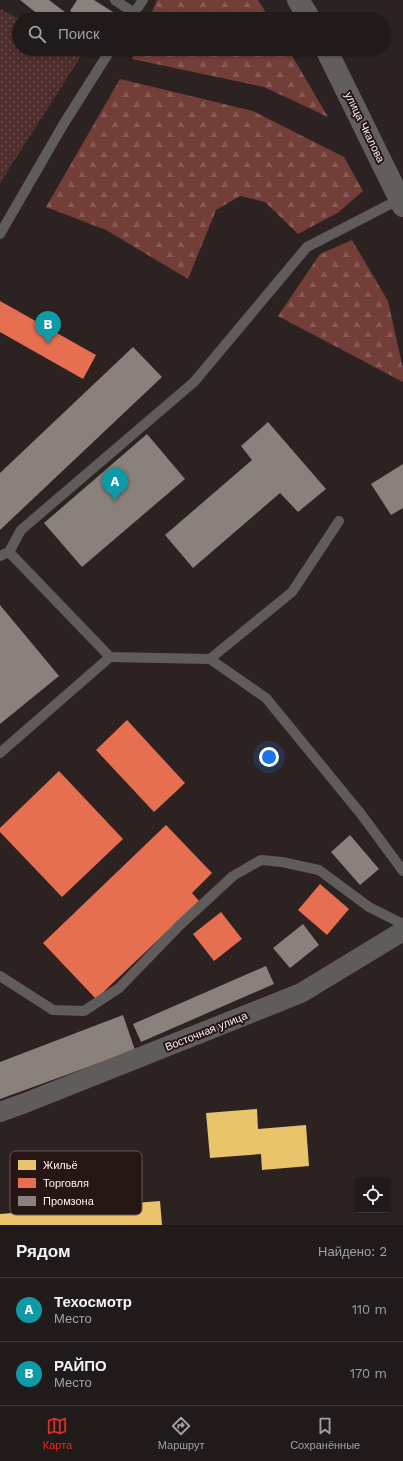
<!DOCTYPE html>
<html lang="ru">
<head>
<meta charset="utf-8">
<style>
	body { margin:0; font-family:"Work Sans",sans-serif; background:#292323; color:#f1f3f6 }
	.controls { position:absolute; right:12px; bottom:12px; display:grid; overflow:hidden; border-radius:4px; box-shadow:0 1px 3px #0004 }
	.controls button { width:36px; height:36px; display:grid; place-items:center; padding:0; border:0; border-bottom:1px solid #3e3839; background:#211a1a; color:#f1f3f6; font:20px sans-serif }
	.you { position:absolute; left:269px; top:757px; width:14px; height:14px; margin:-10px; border:3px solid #fff; border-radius:50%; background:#1a73e8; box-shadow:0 0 0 6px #1a73e833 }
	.badge { display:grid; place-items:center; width:26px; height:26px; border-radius:50%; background:#d93025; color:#fff; font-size:13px; font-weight:700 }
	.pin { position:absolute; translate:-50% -33px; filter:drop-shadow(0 1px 2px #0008) }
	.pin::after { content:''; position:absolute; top:21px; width:14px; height:12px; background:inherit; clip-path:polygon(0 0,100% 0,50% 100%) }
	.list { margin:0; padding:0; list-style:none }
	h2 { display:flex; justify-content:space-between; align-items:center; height:52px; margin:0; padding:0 16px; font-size:17px }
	h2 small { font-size:13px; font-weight:400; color:#a2a1a2 }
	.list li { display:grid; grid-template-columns:26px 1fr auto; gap:12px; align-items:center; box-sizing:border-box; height:64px; padding:0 16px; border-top:1px solid #3e3839 }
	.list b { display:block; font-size:15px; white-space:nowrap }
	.list p { margin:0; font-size:13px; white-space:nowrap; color:#a2a1a2 }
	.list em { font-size:13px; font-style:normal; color:#a2a1a2 }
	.icon { flex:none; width:22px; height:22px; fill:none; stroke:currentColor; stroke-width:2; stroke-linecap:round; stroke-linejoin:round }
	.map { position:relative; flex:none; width:403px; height:1225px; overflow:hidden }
	.search { position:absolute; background:#211a1a; box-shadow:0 1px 3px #0004; left:12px; right:12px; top:12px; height:44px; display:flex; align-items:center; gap:10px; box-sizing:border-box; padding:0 14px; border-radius:22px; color:#a2a1a2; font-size:15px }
	.sheet { height:180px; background:#211a1a }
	nav { display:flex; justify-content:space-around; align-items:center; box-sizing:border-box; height:56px; border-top:1px solid #3e3839; background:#211a1a; font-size:11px; color:#a2a1a2 }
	nav a { display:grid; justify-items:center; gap:2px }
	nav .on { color:#d93025 }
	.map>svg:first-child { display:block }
</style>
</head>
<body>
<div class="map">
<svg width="403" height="1225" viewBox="0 0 403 1225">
	<defs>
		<pattern id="grass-dots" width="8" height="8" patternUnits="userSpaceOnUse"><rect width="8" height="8" fill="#4e2e2c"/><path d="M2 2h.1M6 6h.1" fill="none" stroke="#684d4b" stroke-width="1.8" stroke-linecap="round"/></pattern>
		<pattern id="forest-firs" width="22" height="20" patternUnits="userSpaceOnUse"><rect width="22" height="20" fill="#733d38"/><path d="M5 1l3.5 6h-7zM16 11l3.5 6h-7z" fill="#885a55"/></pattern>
	</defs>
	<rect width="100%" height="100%" fill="#2c2222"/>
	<path fill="url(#grass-dots)" d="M0 9 19 19V49H75L83 53 0 183Z"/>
	<g fill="url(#forest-firs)">
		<path d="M157 0H258L270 19H149Z"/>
		<path d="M136 49H288L328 117 264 87 132 59Z"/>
		<path d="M120 79 253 111 344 157 363 191 339 212 298 234 265 202 240 196 216 210 188 279 106 230 46 207Z"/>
		<path d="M352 240 388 301 403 369V382L278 316 320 254Z"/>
	</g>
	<g fill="#e9c46a">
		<path d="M257 1109 258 1129 306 1125 309 1166 262 1170 261 1154 210 1158 206 1113Z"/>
		<path d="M160 1201 162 1225H0V1214Z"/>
	</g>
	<g fill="#e76f51">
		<path d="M0 301 96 355 83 379 0 332Z"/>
		<path d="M127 720 185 783 154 812 96 750Z"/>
		<path d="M59 771 123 839 62 897 0 832V828Z"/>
		<path d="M166 825 212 873 192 893 199 901 96 999 43 943Z"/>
		<path d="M320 884 349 909 327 935 298 910Z"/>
		<path d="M221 912 242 939 214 961 193 934Z"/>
	</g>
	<g fill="#8a817c">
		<path d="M20 0H49L74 19H44Z"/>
		<path d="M77 0H94L124 19H82L70 11Z"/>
		<path d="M133 347 162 377 0 530V473Z"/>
		<path d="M268 422 326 489 298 512 280 493 193 568 165 535 252 460 241 446Z"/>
		<path d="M147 434 185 479 82 567 44 523Z"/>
		<path d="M403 464V508L391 515 371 484Z"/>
		<path d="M0 605 59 676 0 724Z"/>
		<path d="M350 835 379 869 360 885 331 852Z"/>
		<path d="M303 924 319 945 290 968 273 948Z"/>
		<path d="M266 966 274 984 141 1042 133 1024Z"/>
		<path d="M123 1015 135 1050 0 1099V1062Z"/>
	</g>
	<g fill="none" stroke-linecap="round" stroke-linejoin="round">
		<g stroke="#605c5b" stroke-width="10">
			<path d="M115 0 134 13"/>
			<path d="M130 19 143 0"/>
			<path d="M0 234 63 125 111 49"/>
			<path d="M9 552 21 530 194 382 307 247 400 199"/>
			<path d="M0 556 9 552 110 657 210 659 292 592 339 521"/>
			<path d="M210 659 266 698 361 814 403 871"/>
			<path d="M0 753 110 657"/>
			<path d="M0 976 53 1010 84 1011 119 988 180 925 233 876 261 860 282 862 319 870 369 907 403 924"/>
		</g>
		<path stroke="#605c5b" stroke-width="20" d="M0 1112 25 1103 301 993 403 931"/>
		<g stroke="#635e5e" stroke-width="22">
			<path d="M298 0 310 19"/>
			<path d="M326 49 403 206"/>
		</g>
	</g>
	<g text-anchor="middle" stroke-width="4" stroke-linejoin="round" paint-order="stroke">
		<g font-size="11" fill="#fdf1f0" stroke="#251614">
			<text transform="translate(365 127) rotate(64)" y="4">улица Чкалова</text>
			<text transform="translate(206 1031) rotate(-22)" y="4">Восточная улица</text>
		</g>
	</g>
	<rect x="10" y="1151" width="132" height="64" rx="6" fill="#251614" stroke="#665856" stroke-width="1"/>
	<rect x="18" y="1160" width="18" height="10" fill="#e9c46a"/>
	<rect x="18" y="1178" width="18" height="10" fill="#e76f51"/>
	<rect x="18" y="1196" width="18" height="10" fill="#8a817c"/>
	<g font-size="11" fill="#fdf1f0">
		<text x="43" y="1169">Жильё</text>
		<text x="43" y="1187">Торговля</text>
		<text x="43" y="1205">Промзона</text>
	</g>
</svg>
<div class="controls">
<button><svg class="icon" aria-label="locate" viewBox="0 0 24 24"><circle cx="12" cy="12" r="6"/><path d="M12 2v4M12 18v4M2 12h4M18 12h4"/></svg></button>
</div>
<div class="you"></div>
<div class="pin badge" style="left:115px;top:501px;background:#0f9aa8">A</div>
<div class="pin badge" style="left:48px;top:344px;background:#0f9aa8">B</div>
<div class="search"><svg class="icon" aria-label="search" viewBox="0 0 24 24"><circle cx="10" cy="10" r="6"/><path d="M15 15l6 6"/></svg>Поиск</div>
</div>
<section class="sheet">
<h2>Рядом<small>Найдено: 2</small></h2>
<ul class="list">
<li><span class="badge" style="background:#0f9aa8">A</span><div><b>Техосмотр</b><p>Место</p></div><em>110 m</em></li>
<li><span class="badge" style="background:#0f9aa8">B</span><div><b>РАЙПО</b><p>Место</p></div><em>170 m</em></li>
</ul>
</section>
<nav>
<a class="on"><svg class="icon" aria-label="map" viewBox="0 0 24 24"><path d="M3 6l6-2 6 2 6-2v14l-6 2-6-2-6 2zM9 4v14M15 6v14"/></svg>Карта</a>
<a><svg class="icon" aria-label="directions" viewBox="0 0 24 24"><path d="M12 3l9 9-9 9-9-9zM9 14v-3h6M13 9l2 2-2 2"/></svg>Маршрут</a>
<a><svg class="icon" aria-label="saved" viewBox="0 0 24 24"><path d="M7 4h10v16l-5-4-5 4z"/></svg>Сохранённые</a>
</nav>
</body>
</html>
